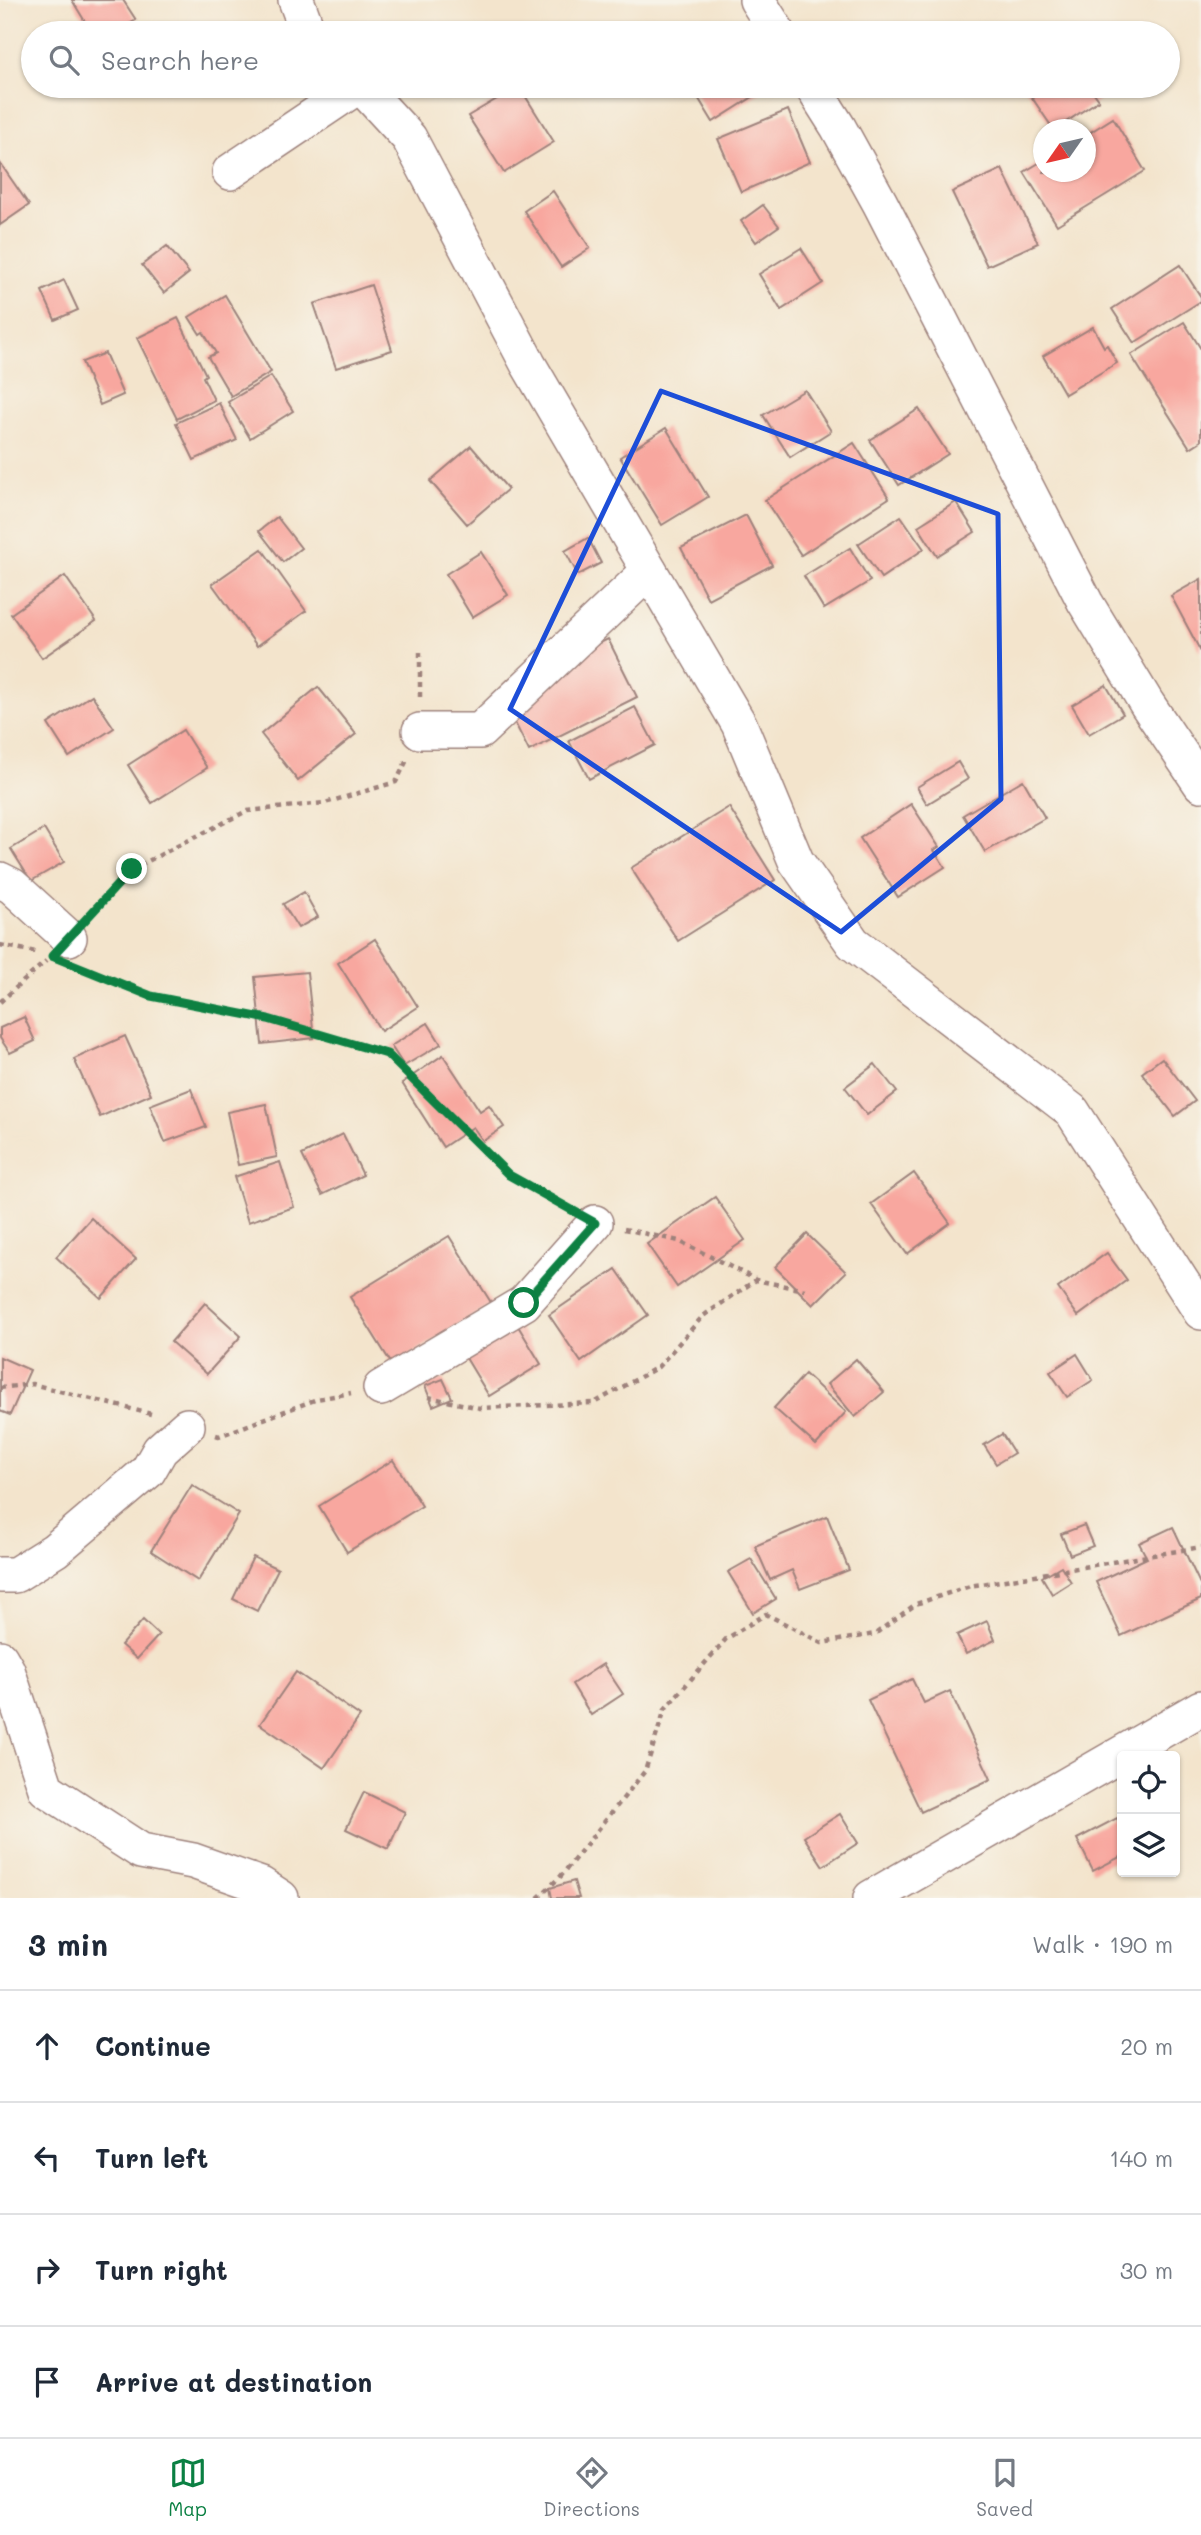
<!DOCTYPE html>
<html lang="en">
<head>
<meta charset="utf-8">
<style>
	body { margin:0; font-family:Mali,sans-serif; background:#f6f6f7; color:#1f2937 }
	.controls { position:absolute; right:21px; bottom:21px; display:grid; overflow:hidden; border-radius:7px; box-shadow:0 2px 5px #0004 }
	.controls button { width:63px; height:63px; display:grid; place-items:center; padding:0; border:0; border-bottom:2px solid #e0e1e3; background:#fff; color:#1f2937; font:35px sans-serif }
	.compass { position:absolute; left:1033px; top:119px; width:63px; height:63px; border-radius:50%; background:#fff; box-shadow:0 2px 5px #0004; rotate:236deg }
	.stop { position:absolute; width:21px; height:21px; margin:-16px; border:5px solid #0b8043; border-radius:50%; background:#fff }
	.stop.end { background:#0b8043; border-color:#fff; box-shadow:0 2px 7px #0008 }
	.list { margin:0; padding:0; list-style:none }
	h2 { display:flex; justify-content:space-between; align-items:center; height:91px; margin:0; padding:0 28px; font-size:30px }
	h2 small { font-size:23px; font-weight:400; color:#747a83 }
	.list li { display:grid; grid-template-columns:46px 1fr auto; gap:21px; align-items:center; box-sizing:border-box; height:112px; padding:0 28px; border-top:2px solid #e0e1e3 }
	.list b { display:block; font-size:26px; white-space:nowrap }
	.list em { font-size:23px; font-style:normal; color:#747a83 }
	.icon { flex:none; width:38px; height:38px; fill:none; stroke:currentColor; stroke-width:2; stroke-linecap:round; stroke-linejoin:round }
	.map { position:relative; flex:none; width:1201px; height:1898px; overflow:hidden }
	.search { position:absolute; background:#fff; box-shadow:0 2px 5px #0004; left:21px; right:21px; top:21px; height:77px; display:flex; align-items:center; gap:18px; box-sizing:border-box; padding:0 24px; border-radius:38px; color:#747a83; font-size:26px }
	.sheet { height:539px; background:#fff }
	nav { display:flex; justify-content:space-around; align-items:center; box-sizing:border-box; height:98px; border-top:2px solid #e0e1e3; background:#fff; font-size:19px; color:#747a83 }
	nav a { display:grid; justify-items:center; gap:4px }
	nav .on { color:#0b8043 }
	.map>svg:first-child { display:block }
</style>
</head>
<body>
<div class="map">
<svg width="1201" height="1898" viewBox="0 0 1201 1898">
	<rect width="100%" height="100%" fill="#f7f3e8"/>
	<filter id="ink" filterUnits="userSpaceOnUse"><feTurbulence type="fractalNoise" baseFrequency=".0143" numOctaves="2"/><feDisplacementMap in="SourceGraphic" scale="14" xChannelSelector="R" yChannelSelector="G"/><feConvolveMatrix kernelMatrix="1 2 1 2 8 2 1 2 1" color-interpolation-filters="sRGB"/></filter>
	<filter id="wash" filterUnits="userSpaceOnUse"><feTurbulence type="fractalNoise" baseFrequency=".00686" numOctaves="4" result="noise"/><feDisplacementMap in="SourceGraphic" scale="28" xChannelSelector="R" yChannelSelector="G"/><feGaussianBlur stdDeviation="1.57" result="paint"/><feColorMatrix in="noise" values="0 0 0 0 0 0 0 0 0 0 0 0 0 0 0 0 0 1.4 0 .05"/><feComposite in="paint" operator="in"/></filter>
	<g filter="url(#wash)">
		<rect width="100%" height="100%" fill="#f3e4cc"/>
		<g id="blocks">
			<g fill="#f8a79f">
				<path d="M72 0H123L136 20 114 33H92Z"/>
				<path d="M162 86H192V89L163 91Z"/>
				<path d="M519 86 554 142 504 173 468 116Z"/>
				<path d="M691 86H770L713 122Z"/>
				<path d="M1024 86H1089L1099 100 1054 130Z"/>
				<path d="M788 110 810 162 741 192 718 139Z"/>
				<path d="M1113 118 1145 171 1057 225 1024 172 1044 160V172H1086V135Z"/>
				<path d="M0 163 29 205 0 225Z"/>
				<path d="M1002 169 1038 243 987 266 952 192Z"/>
				<path d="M553 191 590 248 561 267 524 211Z"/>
				<path d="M763 205 779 226 756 242 741 221Z"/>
				<path d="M167 246 189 273 164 293 142 265Z"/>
				<path d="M801 248 823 283 781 310 759 274Z"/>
				<path d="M1180 265 1201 297V301L1134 343 1112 309Z"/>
				<path d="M64 280 78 310 55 320 42 291Z"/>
				<path d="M371 285 392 350 336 368 314 304Z"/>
				<path d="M225 295 271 372 231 396 208 357 216 353 203 332 200 334 189 317Z"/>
				<path d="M178 318 206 375 203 377 214 400 177 419 137 338Z"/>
				<path d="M1184 322 1201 349V441L1190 448 1131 355Z"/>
				<path d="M1093 327 1104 347 1107 345 1117 363 1065 394 1043 356Z"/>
				<path d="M105 353 123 395 100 405 82 362Z"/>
				<path d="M271 376 293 411 250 438 228 402Z"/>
				<path d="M805 390 831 431 790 457 763 415Z"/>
				<path d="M219 403 237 440 194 460 176 423Z"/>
				<path d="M919 409 948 454 899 485 870 440Z"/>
				<path d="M666 428 708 497 662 525 620 457Z"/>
				<path d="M854 443 889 498 801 555 765 500Z"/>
				<path d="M471 446 508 489 467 524 430 481Z"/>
				<path d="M956 502 975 532 937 556 918 526Z"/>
				<path d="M746 515 772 565 708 599 681 548Z"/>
				<path d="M901 516 924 549 881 578 858 544Z"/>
				<path d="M277 517 301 548 283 562 259 531Z"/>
				<path d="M588 538 601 563 578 575 565 551Z"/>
				<path d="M850 548 870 581 824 609 804 576Z"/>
				<path d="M262 549 306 611 257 646 212 584Z"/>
				<path d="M481 552 508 595 472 617 446 574Z"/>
				<path d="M65 576 96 621 42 658 11 614Z"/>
				<path d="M1201 579V652L1171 596Z"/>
				<path d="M608 639 637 697 529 751 500 693Z"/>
				<path d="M1106 685 1123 714 1089 734 1072 705Z"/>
				<path d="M318 687 356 734 298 781 261 734Z"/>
				<path d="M92 695 114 728 69 757 48 724Z"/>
				<path d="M635 707 655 745 589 779 569 741Z"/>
				<path d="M183 730 207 768 152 803 128 765Z"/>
				<path d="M958 762 968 779 927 804 917 787Z"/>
				<path d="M1023 780 1045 818 985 852 963 815Z"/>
				<path d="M911 804 939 847 934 850 945 867 898 897 860 838Z"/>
				<path d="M729 807 775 880 678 941 631 868Z"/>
				<path d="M44 829 64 862 31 881 11 849Z"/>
				<path d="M304 892 318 917 298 928 283 904Z"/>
				<path d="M375 939 418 1007 381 1031 338 963Z"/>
				<path d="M307 972 314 1038 262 1044 255 977Z"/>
				<path d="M24 1017 35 1041 10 1053 0 1038V1028Z"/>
				<path d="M428 1023 441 1044 404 1066 391 1046Z"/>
				<path d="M125 1036 151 1094 100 1117 74 1059Z"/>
				<path d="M443 1055 480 1111 489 1105 504 1127 483 1141 473 1127 443 1147 402 1083Z"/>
				<path d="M1162 1058 1195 1101 1175 1116 1142 1073Z"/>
				<path d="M875 1064 897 1092 867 1115 845 1087Z"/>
				<path d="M191 1089 206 1127 165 1142 150 1105Z"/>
				<path d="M266 1104 277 1157 238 1165 227 1112Z"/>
				<path d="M343 1134 363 1175 322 1195 302 1155Z"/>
				<path d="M280 1162 294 1207 248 1222 234 1177Z"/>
				<path d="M914 1173 950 1223 907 1254 871 1204Z"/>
				<path d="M715 1197 745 1240 677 1287 647 1244Z"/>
				<path d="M91 1218 136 1259 101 1298 56 1257Z"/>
				<path d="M807 1234 846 1272 813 1305 775 1267Z"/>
				<path d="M449 1236 492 1304 393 1366 350 1297Z"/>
				<path d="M1107 1253 1127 1280 1078 1316 1058 1288Z"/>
				<path d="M616 1269 648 1315 581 1362 549 1315Z"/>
				<path d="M205 1303 241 1336 207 1374 171 1342Z"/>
				<path d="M515 1321 541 1364 489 1396 463 1353Z"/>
				<path d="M1077 1354 1093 1380 1067 1397 1050 1372Z"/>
				<path d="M0 1357 30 1370 10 1415 0 1411Z"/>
				<path d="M856 1359 884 1392 855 1417 827 1384Z"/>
				<path d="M805 1374 846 1412 816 1445 774 1408Z"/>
				<path d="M443 1379 452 1398 433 1406 425 1386Z"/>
				<path d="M1002 1434 1014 1453 996 1464 984 1445Z"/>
				<path d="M393 1460 422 1506 347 1552 319 1506Z"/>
				<path d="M192 1485 239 1514 198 1581 151 1551Z"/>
				<path d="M827 1516 849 1570 800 1589 792 1570 770 1580 755 1546Z"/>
				<path d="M1084 1525 1093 1546 1070 1555 1061 1534Z"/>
				<path d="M1173 1527 1201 1586V1599L1121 1636 1096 1582 1147 1558 1139 1543Z"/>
				<path d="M253 1557 278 1569 257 1611 233 1599Z"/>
				<path d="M751 1559 776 1599 753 1613 728 1572Z"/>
				<path d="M1061 1566 1071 1582 1052 1594 1042 1577Z"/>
				<path d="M143 1620 159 1635 137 1659 121 1645Z"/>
				<path d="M987 1621 995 1640 966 1654 957 1635Z"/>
				<path d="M603 1664 623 1694 591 1715 572 1684Z"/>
				<path d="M296 1672 360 1716 324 1768 260 1724Z"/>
				<path d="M912 1679 924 1703 950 1691 991 1779 921 1812 868 1700Z"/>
				<path d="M364 1792 405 1812 388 1849 346 1829Z"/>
				<path d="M840 1814 858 1843 823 1866 804 1837Z"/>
				<path d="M1117 1818 1122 1828V1856L1093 1871 1077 1839Z"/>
				<path d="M574 1881 579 1898H552L550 1888Z"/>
			</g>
		</g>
	</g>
	<g filter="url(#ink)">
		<use href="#blocks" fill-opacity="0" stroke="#9e827c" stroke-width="2"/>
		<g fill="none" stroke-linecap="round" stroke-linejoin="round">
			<defs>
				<g id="street">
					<path d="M296 0 306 27 312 33"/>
					<path d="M757 0 778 33"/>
					<path d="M361 86 409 138 528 364 739 724 796 861 853 943 1072 1111 1201 1312"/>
					<path d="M812 86 838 127 880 203 1085 602 1147 704 1201 784"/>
					<path d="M230 172 358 86"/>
					<path d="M420 731H480L649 571"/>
					<path d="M0 880 12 886 69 938"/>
					<path d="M381 1388 524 1303 595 1223"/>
					<path d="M0 1575H15L55 1550 148 1471 160 1450 187 1426"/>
					<path d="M0 1658 7 1670 46 1789 141 1851 193 1861 261 1885 281 1898"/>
					<path d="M871 1898 1201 1708"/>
				</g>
			</defs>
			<use href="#street" stroke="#9e827c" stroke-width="38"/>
			<g stroke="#9e827c" stroke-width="4.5" stroke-dasharray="5 5" stroke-linecap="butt">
				<path d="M420 652V700"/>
				<path d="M91 914 132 869 247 811 325 803 396 782 408 758"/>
				<path d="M0 945 36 952"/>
				<path d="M81 967 151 996 268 1019 388 1054 509 1175 567 1208"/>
				<path d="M0 1002 46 961"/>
				<path d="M624 1229 679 1241 755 1279"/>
				<path d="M0 1388 32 1384 151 1414"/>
				<path d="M428 1397 480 1408 594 1403 658 1367 703 1316 756 1280 805 1290"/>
				<path d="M216 1435 219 1436 317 1399 351 1393"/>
				<path d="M538 1898 561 1876 645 1771 665 1709 726 1639 766 1614 822 1643 875 1634 916 1604 970 1586 1201 1547"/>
			</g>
			<use href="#street" stroke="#fff" stroke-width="35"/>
		</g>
	</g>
	<g fill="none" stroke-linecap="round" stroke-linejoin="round" filter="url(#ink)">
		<path stroke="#0b8043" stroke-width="9" d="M132 869 52 956 151 996 268 1019 387 1054 509 1175 595 1223 524 1303"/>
	</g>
	<path fill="none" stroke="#1d4ed8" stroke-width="5" stroke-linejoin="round" d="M661 391 998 514 1001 799 841 932 510 709Z"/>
</svg>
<div class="controls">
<button><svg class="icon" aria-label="locate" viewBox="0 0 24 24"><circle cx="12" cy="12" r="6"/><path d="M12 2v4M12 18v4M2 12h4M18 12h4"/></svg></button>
<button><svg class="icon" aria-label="layers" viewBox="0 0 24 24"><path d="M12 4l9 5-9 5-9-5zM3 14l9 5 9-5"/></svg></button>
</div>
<svg class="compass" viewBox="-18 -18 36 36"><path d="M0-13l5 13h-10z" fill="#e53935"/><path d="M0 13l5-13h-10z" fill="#747a83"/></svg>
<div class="stop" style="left:524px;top:1303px"></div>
<div class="stop end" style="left:132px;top:869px"></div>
<div class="search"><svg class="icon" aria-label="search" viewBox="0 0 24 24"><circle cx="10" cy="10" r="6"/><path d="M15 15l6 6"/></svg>Search here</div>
</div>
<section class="sheet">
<h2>3 min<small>Walk · 190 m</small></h2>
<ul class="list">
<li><svg class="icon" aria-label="ahead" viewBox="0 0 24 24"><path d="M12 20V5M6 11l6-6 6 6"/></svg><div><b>Continue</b></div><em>20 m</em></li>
<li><svg class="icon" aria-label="left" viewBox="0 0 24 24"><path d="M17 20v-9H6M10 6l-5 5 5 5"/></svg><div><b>Turn left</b></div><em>140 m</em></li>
<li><svg class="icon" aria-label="right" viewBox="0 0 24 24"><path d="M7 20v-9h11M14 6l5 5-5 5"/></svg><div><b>Turn right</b></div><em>30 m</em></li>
<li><svg class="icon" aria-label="arrive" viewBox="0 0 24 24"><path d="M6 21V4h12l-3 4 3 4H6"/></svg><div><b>Arrive at destination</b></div></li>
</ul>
</section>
<nav>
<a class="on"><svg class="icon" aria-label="map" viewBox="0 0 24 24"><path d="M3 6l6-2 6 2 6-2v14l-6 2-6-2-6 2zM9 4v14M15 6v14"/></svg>Map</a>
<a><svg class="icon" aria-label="directions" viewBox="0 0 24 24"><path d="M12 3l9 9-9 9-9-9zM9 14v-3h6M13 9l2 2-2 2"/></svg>Directions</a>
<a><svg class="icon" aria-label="saved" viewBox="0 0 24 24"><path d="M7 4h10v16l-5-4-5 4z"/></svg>Saved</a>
</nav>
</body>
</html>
